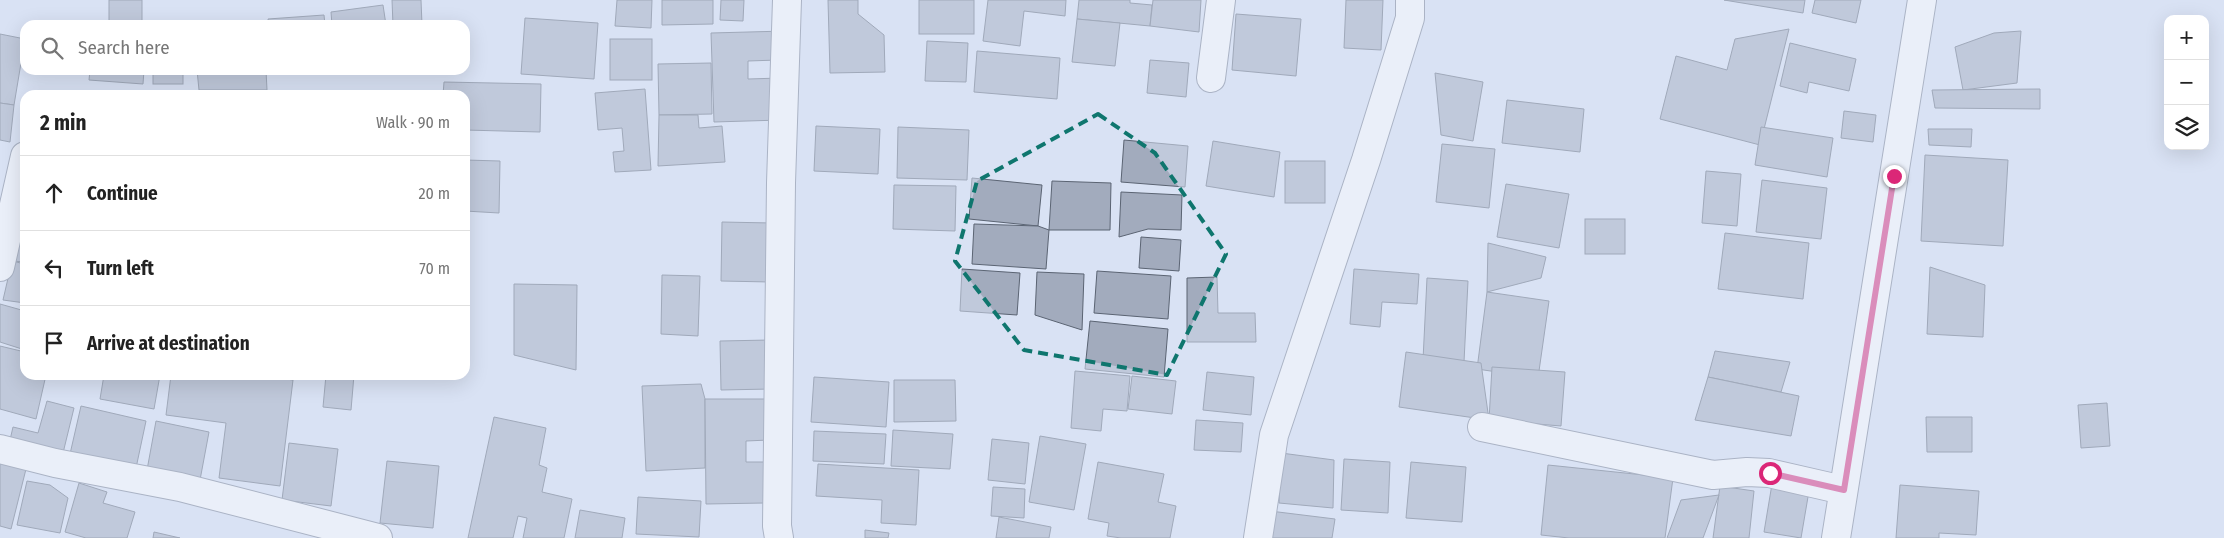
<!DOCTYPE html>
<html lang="en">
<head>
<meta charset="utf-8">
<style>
	body { margin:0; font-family:"Fira Sans Condensed",sans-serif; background:#f6f6f6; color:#222 }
	.controls { position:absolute; right:15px; top:15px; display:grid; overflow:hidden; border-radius:10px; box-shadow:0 5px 20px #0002 }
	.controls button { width:45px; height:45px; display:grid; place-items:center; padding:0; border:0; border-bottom:1px solid #e0e0e0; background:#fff; color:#222; font:25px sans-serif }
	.stop { position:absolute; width:15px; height:15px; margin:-11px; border:4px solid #db2777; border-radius:50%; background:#fff }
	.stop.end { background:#db2777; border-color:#fff; box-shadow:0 1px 5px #0008 }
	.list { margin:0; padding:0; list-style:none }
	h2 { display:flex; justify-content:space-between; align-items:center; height:65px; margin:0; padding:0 20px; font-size:21px }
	h2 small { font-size:16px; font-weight:400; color:#767676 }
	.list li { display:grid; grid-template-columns:32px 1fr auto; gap:15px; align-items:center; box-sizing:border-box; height:75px; padding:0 20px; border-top:1px solid #e0e0e0 }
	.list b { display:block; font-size:19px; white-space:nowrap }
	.list em { font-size:16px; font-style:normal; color:#767676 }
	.icon { flex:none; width:28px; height:28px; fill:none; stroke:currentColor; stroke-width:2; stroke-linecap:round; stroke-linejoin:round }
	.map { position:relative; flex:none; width:2224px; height:538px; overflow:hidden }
	.search { position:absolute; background:#fff; box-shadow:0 5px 20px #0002; left:20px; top:20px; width:450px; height:55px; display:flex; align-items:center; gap:12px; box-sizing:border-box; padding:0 18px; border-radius:15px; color:#767676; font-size:19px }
	.panel { position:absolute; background:#fff; box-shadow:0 5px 20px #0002; left:20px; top:90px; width:450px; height:290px; border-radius:15px }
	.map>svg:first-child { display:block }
</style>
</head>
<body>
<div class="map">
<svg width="2224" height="538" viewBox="0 0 2224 538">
	<rect width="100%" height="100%" fill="#d9e2f4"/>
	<g fill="#a2abbd" stroke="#5b6473">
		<rect x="109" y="0" width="33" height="25"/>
		<path d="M392 0H421L422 25H393Z"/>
		<path d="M617 0H652L651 28 615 26Z"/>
		<path d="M662 0H713V24L662 25Z"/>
		<path d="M721 0H744L743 21 720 20Z"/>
		<path d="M828 0H858V14L884 35 885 72 830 73Z"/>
		<rect x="919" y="0" width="55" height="34"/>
		<path d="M988 0H1066L1065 16 1024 11 1020 46 983 41Z"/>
		<path d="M1079 0H1130V3L1152 5 1150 26 1077 19Z"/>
		<path d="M1153 0H1201L1199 32 1150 26Z"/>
		<path d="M1346 0H1383L1381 50 1344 48Z"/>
		<path d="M1724 0H1805L1803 13Z"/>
		<path d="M1815 0H1861L1856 23 1812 13Z"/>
		<path d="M383 5 386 25H332L331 12Z"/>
		<path d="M1236 14 1301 19 1296 76 1232 70Z"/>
		<path d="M324 15 325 25H269L268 19Z"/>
		<path d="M525 18 598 23 594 79 521 74Z"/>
		<path d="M1077 19 1120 23 1115 66 1072 62Z"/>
		<rect x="153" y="21" width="30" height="4"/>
		<path d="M1789 29 1760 145 1660 119 1676 56 1727 70 1735 39Z"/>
		<path d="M786 31 778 60 748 61V79L780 78 781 120 714 122 711 33Z"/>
		<path d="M2021 31 2017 83 1963 90 1955 47 1994 33Z"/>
		<path d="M0 34 25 39 14 105 0 103Z"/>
		<rect x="610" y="39" width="42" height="41"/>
		<path d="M927 41 968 43 966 82 925 81Z"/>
		<path d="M1790 43 1856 59 1849 91 1809 82 1807 93 1780 86Z"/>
		<path d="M977 51 1060 58 1057 99 974 92Z"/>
		<path d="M1150 60 1189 63 1186 97 1147 93Z"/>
		<path d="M711 63 712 114 659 115 658 64Z"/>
		<path d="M90 70H144L143 84 89 80Z"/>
		<rect x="153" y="70" width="30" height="14"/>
		<path d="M197 70H266L267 90H199Z"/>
		<path d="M1435 73 1483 82 1473 141 1441 135Z"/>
		<path d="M444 82 541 84 540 132 465 130V95H443Z"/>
		<path d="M645 89 651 170 615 172 613 152 624 151 622 128 598 130 595 93Z"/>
		<path d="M2040 89V109L1935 108 1932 90Z"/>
		<path d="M313 91 358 95H313Z"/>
		<path d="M1507 100 1584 109 1580 152 1502 143Z"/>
		<path d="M0 103 14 105 10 142 0 140Z"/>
		<path d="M1844 111 1876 115 1873 142 1841 138Z"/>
		<path d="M659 115H698L699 128 722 126 725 162 658 166Z"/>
		<path d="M816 126 880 129 878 174 814 171Z"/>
		<path d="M898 127 969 130 967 180 897 178Z"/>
		<path d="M1761 127 1833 138 1827 177 1755 165Z"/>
		<path d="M1928 129H1972L1971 147 1929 145Z"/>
		<path d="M1124 140 1188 146 1185 187 1121 182Z"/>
		<path d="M1213 141 1280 152 1274 197 1206 186Z"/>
		<path d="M1442 144 1495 149 1489 208 1436 202Z"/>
		<path d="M1925 155 2008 160 2003 246 1921 241Z"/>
		<path d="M465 160 500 161 499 213 465 211Z"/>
		<rect x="1285" y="161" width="40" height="42"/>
		<path d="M1706 171 1741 174 1737 226 1702 223Z"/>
		<path d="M972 178 1042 185 1038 226 969 219Z"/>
		<path d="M1762 180 1827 188 1821 239 1756 232Z"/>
		<path d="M1052 181 1111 183 1110 230H1049Z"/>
		<path d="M1506 184 1569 194 1559 248 1497 237Z"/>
		<path d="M894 185 956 186 955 231 893 229Z"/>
		<path d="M1121 192 1182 195 1181 230 1148 229 1119 237Z"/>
		<rect x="1585" y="219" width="40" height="35"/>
		<path d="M722 222 771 223 770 282 721 281Z"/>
		<path d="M14 224 25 225V262L12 261Z"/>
		<path d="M974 224 1038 226 1049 230 1046 269 972 264Z"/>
		<path d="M1725 233 1809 243 1803 299 1718 289Z"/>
		<path d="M1141 237 1181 240 1179 271 1139 268Z"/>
		<path d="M1488 243 1546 257 1541 278 1487 292Z"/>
		<path d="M12 261 25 264V303L3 300Z"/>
		<path d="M1930 267 1985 285 1983 337 1927 334Z"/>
		<path d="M962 269 1020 273 1017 315 960 311Z"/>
		<path d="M1354 269 1419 274 1417 304 1382 302 1380 327 1350 324Z"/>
		<path d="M1097 271 1171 276 1168 319 1094 313Z"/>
		<path d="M1037 272 1084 274 1082 330 1035 315Z"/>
		<path d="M662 275 700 276 698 336 661 334Z"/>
		<path d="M1217 277 1218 313H1255L1256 342H1187V278Z"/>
		<path d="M1427 278 1468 281 1464 362 1423 360Z"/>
		<path d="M514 284 577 285 576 370 514 355Z"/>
		<path d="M1487 292 1549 301 1538 378 1477 369Z"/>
		<path d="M0 304 25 311V350L0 342Z"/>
		<path d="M1090 321 1168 329 1164 377 1085 369Z"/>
		<path d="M770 340 771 389 721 390 720 341Z"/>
		<path d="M0 346 25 352V375H46L36 419 0 409Z"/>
		<path d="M1715 351 1790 362 1781 392 1708 377Z"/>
		<path d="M1406 352 1481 363 1489 420 1399 407Z"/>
		<path d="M1492 367 1565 372 1561 426 1489 420Z"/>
		<path d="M1075 371 1130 376 1127 411 1103 409 1101 431 1071 428Z"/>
		<path d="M1207 372 1254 377 1251 415 1203 410Z"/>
		<path d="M104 375H160L154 409 100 399Z"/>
		<path d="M171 375H258L293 380 280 486 219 478 226 423 166 415Z"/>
		<path d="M326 375H354L351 410 323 407Z"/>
		<path d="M1132 376 1176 381 1172 414 1128 409Z"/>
		<path d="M814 377 889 382 886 427 811 422Z"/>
		<path d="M1708 377 1799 396 1791 436 1695 420Z"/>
		<path d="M894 380H955L956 421 894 422Z"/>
		<path d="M701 384 705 399V468L646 471 642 386Z"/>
		<path d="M705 399H768L769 440 746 441V462H764V503L706 504Z"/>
		<path d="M47 401 74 408 63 453 10 440 13 427 38 433Z"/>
		<path d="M2107 403 2110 446 2081 448 2078 405Z"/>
		<path d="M81 406 146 421 136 468 70 454Z"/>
		<path d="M494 417 546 428 539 465 547 468 542 492 572 499 564 538H523L527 518 518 516 513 538H468Z"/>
		<path d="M1926 417H1972V452H1927Z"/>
		<path d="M1196 420 1243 423 1241 452 1194 450Z"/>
		<path d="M156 421 209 432 200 480 147 470Z"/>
		<path d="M893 430 953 434 950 469 891 466Z"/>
		<path d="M814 431 886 434 884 464 813 461Z"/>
		<path d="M1040 436 1086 444 1074 510 1029 502Z"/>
		<path d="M992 439 1029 443 1025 484 988 480Z"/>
		<path d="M289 443 338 449 331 506 282 500Z"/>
		<path d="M1281 453 1334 460 1333 508 1279 503Z"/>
		<path d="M0 459 27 465 11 529 0 526Z"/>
		<path d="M1344 459 1390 462 1388 513 1341 510Z"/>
		<path d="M387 461 439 466 433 528 380 523Z"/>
		<path d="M1098 462 1164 474 1158 502 1176 506 1170 538H1121L1107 536 1109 523 1088 519Z"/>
		<path d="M1411 462 1466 467 1462 522 1406 518Z"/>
		<path d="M818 464 919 470 916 525 881 523 882 500 816 496Z"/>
		<path d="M1548 465 1673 478 1665 538H1569L1541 535Z"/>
		<path d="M27 481 50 485 68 498 60 533 17 525Z"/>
		<path d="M79 483 107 492 103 503 135 512 127 538H86L65 532Z"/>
		<path d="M1772 484 1809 491 1801 538 1764 532Z"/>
		<path d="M1900 485 1979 491 1976 535 1939 533V538H1896Z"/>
		<path d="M1720 486 1754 491 1749 538H1713Z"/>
		<path d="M993 487 1025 489 1024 518 991 516Z"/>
		<path d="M1719 495 1703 538H1667L1681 500Z"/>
		<path d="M638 497 701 501 699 537 636 534Z"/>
		<path d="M580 510 625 518 622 538H575Z"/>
		<path d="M1270 511 1335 519 1332 538H1266Z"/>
		<path d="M999 517 1051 527 1049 538H996Z"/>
		<path d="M865 530 889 533 888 538H865Z"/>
		<path d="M154 532 180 538H153Z"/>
	</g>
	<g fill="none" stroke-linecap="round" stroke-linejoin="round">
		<defs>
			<g id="minor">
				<path d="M1211 78 1221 0"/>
				<path d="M0 267 25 156"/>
				<path d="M1482 427 1713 475 1747 472 1769 473 1843 490"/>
				<path d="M0 449 55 463 180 487 378 538"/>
				<path d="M779 538 777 526 781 183 787 0"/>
				<path d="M1258 538 1274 435 1366 160 1410 18V0"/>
			</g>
			<path id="major" d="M1836 538 1922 0"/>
		</defs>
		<use href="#minor" stroke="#737b8c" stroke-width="30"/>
		<use href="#major" stroke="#737b8c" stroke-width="30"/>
		<use href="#minor" stroke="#fff" stroke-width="28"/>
		<use href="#major" stroke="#fff" stroke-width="28"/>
	</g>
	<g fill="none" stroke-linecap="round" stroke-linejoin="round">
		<path stroke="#db2777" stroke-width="6" d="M1770 473 1844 490 1894 176"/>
	</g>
	<path d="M0 0H2224V538H0ZM1098 114 1155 153 1226 254 1167 375 1024 350 955 261 977 181Z" fill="#d9e2f4" fill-opacity=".55" fill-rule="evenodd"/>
	<path fill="none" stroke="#0f766e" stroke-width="4" stroke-dasharray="10 6" stroke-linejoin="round" d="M1098 114 1155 153 1226 254 1167 375 1024 350 955 261 977 181Z"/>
</svg>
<div class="controls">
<button>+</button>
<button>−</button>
<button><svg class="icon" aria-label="layers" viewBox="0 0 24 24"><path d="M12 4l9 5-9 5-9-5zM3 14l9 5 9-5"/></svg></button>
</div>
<div class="stop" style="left:1770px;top:473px"></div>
<div class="stop end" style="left:1894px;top:176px"></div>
<div class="search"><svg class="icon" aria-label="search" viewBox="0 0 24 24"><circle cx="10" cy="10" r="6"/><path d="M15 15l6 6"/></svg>Search here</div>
<section class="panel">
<h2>2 min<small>Walk · 90 m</small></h2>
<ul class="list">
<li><svg class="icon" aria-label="ahead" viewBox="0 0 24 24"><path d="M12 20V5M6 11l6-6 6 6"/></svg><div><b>Continue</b></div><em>20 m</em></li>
<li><svg class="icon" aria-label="left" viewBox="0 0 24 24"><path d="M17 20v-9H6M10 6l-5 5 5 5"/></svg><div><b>Turn left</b></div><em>70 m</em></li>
<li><svg class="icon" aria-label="arrive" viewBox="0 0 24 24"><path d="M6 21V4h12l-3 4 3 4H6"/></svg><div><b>Arrive at destination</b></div></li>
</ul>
</section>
</div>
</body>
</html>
